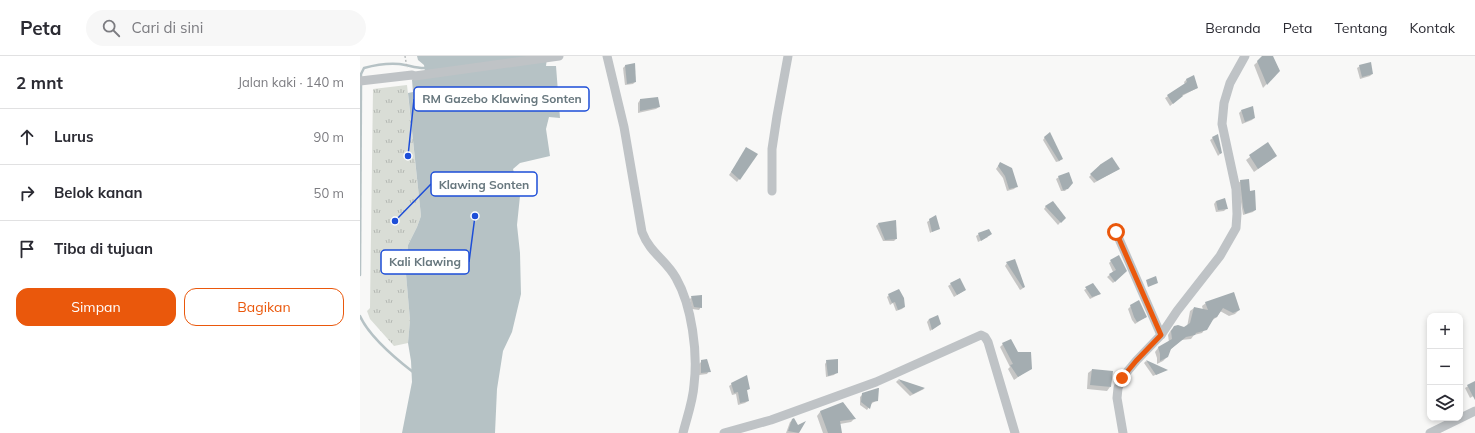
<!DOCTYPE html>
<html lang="id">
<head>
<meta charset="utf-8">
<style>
	body { margin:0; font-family:Mulish,sans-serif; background:#f7f7f7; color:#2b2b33 }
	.controls { position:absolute; right:12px; bottom:12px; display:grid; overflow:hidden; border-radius:8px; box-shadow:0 2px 6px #0003 }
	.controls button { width:36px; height:36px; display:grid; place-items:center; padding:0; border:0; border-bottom:1px solid #e1e1e2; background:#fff; color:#2b2b33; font:20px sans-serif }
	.stop { position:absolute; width:12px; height:12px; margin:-9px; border:3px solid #ea580c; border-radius:50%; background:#fff }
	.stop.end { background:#ea580c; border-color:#fff; box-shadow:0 1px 4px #0008 }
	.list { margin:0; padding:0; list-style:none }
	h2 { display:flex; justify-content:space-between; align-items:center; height:52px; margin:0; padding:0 16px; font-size:17px }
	h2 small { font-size:13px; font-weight:400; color:#7c7c81 }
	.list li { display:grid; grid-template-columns:26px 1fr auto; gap:12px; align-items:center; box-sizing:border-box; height:56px; padding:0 16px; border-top:1px solid #e1e1e2 }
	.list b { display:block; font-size:15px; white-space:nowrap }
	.list em { font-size:13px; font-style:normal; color:#7c7c81 }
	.actions { display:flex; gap:8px; padding:12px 16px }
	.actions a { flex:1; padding:9px 0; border:1px solid #ea580c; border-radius:12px; text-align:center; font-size:14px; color:#ea580c }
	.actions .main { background:#ea580c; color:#fff }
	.icon { flex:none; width:22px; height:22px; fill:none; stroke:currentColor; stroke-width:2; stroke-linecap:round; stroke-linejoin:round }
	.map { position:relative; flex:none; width:1115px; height:377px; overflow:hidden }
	header { display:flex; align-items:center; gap:24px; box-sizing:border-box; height:56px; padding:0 20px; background:#fff; border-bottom:1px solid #e1e1e2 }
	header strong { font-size:19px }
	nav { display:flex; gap:22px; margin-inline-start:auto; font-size:14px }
	.search { width:280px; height:36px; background:#f7f7f7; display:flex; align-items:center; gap:10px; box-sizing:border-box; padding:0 14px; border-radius:22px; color:#7c7c81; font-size:15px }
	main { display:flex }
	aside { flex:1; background:#fff }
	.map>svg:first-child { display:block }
</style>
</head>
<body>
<header>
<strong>Peta</strong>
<div class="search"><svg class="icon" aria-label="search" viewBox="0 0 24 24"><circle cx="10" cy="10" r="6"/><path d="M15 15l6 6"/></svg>Cari di sini</div>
<nav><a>Beranda</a><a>Peta</a><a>Tentang</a><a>Kontak</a></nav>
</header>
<main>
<aside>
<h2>2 mnt<small>Jalan kaki · 140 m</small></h2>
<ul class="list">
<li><svg class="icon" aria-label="ahead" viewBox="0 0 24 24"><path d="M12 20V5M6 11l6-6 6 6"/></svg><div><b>Lurus</b></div><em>90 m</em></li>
<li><svg class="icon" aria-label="right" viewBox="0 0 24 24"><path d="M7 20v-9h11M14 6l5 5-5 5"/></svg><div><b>Belok kanan</b></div><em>50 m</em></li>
<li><svg class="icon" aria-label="arrive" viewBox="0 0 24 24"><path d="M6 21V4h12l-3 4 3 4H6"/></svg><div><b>Tiba di tujuan</b></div></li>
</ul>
<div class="actions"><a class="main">Simpan</a><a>Bagikan</a></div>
</aside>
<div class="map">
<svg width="1115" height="377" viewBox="0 0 1115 377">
	<defs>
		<pattern id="grass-tufts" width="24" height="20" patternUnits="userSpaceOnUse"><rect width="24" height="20" fill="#d9ddd6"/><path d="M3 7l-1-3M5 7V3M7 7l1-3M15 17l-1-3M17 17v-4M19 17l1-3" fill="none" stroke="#b4b8b3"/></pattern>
	</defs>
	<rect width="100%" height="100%" fill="#f8f8f7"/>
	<path fill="url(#grass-tufts)" d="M47 29 61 160 57 171 48 189 46 218 50 264 48 287 34 290 10 263 7 255 10 252 13 33Z"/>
	<path fill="#b6c2c5" d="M57 0H185L187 2 186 10H196L200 62 189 61 186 73 190 100 160 107 153 113 160 140 157 169 160 197 161 238 152 276 143 295 137 333 135 377H42L52 326 51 305 48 287 50 264 46 218 48 189 57 171 61 160 48 37 53 36 52 24 66 22 64 9 58 4Z"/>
	<g fill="#0003">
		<path d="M904 0H912L919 14 903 32 894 9Z"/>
		<path d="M274 8 275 26 273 28 265 29 263 12 265 10Z"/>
		<path d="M1000 10 1012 18 1010 20 1000 23 997 12Z"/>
		<path d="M834 21 837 32 822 40 810 50 805 42 825 29 824 26 826 24Z"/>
		<path d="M280 44 299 51 296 53 278 57V47Z"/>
		<path d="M881 55 894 62 892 64 882 68 879 57Z"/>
		<path d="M857 79 861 97 858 100 850 84Z"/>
		<path d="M685 81 700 105 696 106 683 84Z"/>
		<path d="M907 88 912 103 894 116 886 104Z"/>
		<path d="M397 98 377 126 369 119 378 106Z"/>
		<path d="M640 107 656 131 654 133 647 135 643 122 636 113Z"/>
		<path d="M741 108 759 113 734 127 729 121Z"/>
		<path d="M699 121 712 127 705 135H701L696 123Z"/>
		<path d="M881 125 889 136 895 154 893 156 883 159 878 127Z"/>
		<path d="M856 145 866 153 864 155 856 156 854 148Z"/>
		<path d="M686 150 705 161 698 169 684 153Z"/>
		<path d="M570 164 579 172 570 177 567 166Z"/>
		<path d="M535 166 536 183 534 185H523L516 170 518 168Z"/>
		<path d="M619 178 628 181 618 186 616 180Z"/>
		<path d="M751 205 766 215 753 227 747 221 753 216 749 207Z"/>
		<path d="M647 207 664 231 662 233 660 234 645 210Z"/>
		<path d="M591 228 605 234 594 241 588 230Z"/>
		<path d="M733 229 740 238 730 243 724 234Z"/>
		<path d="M529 239 544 251 542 253 536 255 533 247 530 249 527 241Z"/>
		<path d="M332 241 341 251 339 254 332 253 330 243Z"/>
		<path d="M846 247 879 254 875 258 869 260 860 255 857 261 851 265 842 277 834 279 831 283 821 284 810 294 807 301 803 305 797 308V302L795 296 798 292 809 286 808 279 811 274 815 271 824 272 827 271 830 255 834 252 843 254 842 250Z"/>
		<path d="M771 250 786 261 775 268 772 264 768 253Z"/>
		<path d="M569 263 580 268 570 275 567 266Z"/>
		<path d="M643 288 657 297 671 312 654 324 648 313 650 311 640 291Z"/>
		<path d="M342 305 349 315 347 318 339 319V308Z"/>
		<path d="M467 305 477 316 474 319 466 321 465 308Z"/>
		<path d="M786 305 806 314 793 320 784 307Z"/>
		<path d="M732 314 750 331 747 335 727 333 728 317Z"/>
		<path d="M538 324 564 333 550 340 536 326Z"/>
		<path d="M1115 326V339L1110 342 1105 332Z"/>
		<path d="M372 328 389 333 386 335 388 345 385 347 378 349 376 338 372 339 369 330Z"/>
		<path d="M503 338 517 344 511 348 507 354 500 349V341Z"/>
		<path d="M483 347 494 363 491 366 480 368 481 377H463L457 360 460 356Z"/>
		<path d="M433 364 437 370 443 367 438 377H426L430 366Z"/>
	</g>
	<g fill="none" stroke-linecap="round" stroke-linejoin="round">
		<g stroke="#b6c2c5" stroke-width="2.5">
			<path d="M1 22V18L4 12C15 9 27 7 39 8 49 9 57 13 67 12"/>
			<path d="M0 219 1 27"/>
			<path d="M0 260C9 280 35 302 53 316"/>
		</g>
	</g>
	<g fill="#a4adb1">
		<path d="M902 0H913L920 15 907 29 897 5Z"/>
		<path d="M1011 6 1013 18 1002 21 999 9Z"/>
		<path d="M275 7 276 26 267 28 265 9Z"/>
		<path d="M834 19 838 32 822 39 823 40 813 48 807 39 827 26 826 23Z"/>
		<path d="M298 41 300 51 280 55V43Z"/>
		<path d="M893 50 895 62 885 66 881 54Z"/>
		<path d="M690 76 703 103 699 105 684 81Z"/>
		<path d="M858 78 862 97 860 98 852 81Z"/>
		<path d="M908 86 917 100 898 113 889 99Z"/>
		<path d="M386 91 398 98 380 124 371 116Z"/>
		<path d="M752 101 760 113 737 125 730 118 741 108Z"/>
		<path d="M640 106 652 112 658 131 649 133 645 120 638 110Z"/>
		<path d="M709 116 713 127 708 133 703 134 698 120Z"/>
		<path d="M889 123 890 135 895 134 896 154 885 158 883 151 880 124Z"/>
		<path d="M865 142 868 153 858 154 856 145Z"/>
		<path d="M693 145 706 162 701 167 685 150Z"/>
		<path d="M576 159 580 173 572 176 569 163Z"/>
		<path d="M536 164 537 183 525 184 518 167Z"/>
		<path d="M629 173 632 178 621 185 618 177Z"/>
		<path d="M759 199 767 215 755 226 749 218 756 214 750 204Z"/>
		<path d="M655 203 665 231 663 232 646 206Z"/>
		<path d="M796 220 798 227 788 231 786 224Z"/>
		<path d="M600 222 606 234 597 239 590 227Z"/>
		<path d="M733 227 741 238 732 241 725 231Z"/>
		<path d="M539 233 544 242 545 251 538 254 535 246 532 247 528 238Z"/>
		<path d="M874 236 880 254 873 257 863 252 857 261 854 262 847 274 836 277 835 279 826 281 811 293 808 301 800 305V298L798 291 812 283 811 275 814 270 818 269 824 271 830 267 834 251 848 254 845 246Z"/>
		<path d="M342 239V252L334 251 331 240Z"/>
		<path d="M779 244 787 261 777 266 774 261 770 249Z"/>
		<path d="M578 259 581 268 572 274 569 263Z"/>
		<path d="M651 283 658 296H671L672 313 658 321 650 309 653 308 642 287Z"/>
		<path d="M347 303 351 316 341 317V304Z"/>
		<path d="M478 303V317L468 320 466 304Z"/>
		<path d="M786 304 808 314 796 319Z"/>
		<path d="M732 313 753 315 751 331 730 329Z"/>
		<path d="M387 319 390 333 387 334 389 345 380 347 378 336 374 337 371 327Z"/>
		<path d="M538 323 565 332 553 338Z"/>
		<path d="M1115 325V344L1107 329Z"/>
		<path d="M518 332H519L518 345 512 346 510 353 501 346 502 337Z"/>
		<path d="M483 346 496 363 480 365 482 377H468L460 355Z"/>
		<path d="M434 362 438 369 446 365 439 377 428 375 432 363Z"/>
	</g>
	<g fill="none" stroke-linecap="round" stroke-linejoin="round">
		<path stroke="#b9bdbe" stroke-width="1.5" stroke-dasharray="2 2" stroke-linecap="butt" d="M45 0 47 12"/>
		<g stroke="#bfc3c6" stroke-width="9">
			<path d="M247 0 264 71 282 176C290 197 306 204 316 222 332 250 338 297 334 329 333 345 327 361 323 377"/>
			<path d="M0 25 52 19 55 20 199 0"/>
			<path d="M412 135V93L417 60 428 0"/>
			<path d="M756 176 801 279"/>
			<path d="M364 377 411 364 516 326 621 279 625 281 628 286 655 377"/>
			<path d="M763 377 757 342 758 332 762 322 776 305 801 279 817 255 860 200 876 172 877 158 876 133 862 68 864 47 870 27 885 0"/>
			<path d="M1070 377 1115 355"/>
		</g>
	</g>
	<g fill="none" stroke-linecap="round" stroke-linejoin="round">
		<path stroke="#ea580c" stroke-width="5" d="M756 176 801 279 776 305 762 322"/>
	</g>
	<path fill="none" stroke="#1d4ed8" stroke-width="1.5" d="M48 100L54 43M35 165L71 128M115 160L109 206"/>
	<g fill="#1d4ed8" stroke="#fff" stroke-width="1.5">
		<circle cx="48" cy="100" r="4"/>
		<circle cx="35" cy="165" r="4"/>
		<circle cx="115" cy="160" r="4"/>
	</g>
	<g fill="#fff" stroke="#1d4ed8" stroke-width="1.5">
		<rect x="54" y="31" width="175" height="24" rx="4"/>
		<rect x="71" y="116" width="106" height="24" rx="4"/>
		<rect x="21" y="194" width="88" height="24" rx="4"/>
	</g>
	<g font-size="12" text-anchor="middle" font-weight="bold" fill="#67777e">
		<text x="142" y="47">RM Gazebo Klawing Sonten</text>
		<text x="124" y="133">Klawing Sonten</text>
		<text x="65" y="210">Kali Klawing</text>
	</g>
</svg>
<div class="controls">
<button>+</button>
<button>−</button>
<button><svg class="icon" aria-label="layers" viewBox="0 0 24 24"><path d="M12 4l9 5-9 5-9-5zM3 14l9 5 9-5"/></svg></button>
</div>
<div class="stop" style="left:756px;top:176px"></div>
<div class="stop end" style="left:762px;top:322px"></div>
</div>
</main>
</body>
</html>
